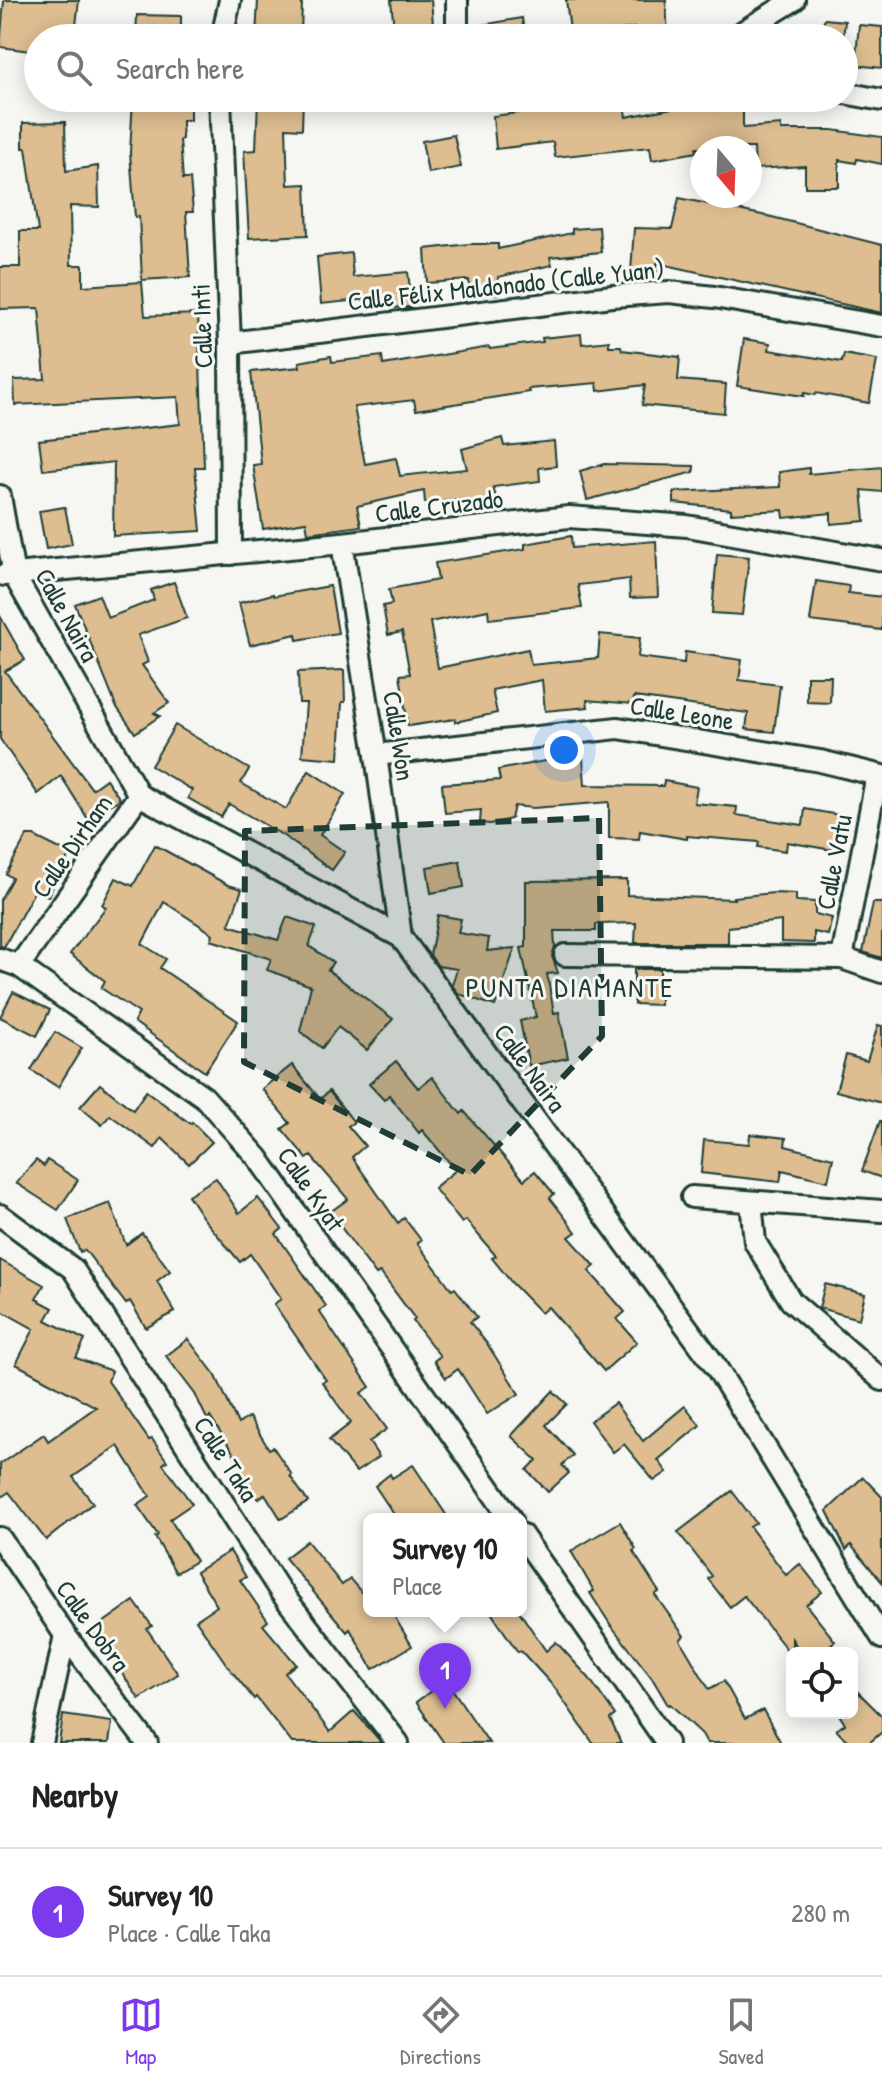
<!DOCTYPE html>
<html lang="en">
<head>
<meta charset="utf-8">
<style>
	body { margin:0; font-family:"Patrick Hand",sans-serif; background:#f6f6f6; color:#222 }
	.controls { position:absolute; right:24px; bottom:24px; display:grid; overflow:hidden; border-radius:12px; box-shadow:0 4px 20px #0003 }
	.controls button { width:72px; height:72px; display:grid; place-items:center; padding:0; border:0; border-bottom:2px solid #e0e0e0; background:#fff; color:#222; font:40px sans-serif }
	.compass { position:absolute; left:690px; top:136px; width:72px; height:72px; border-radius:50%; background:#fff; box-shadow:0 4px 20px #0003; rotate:161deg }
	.you { position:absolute; left:564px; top:750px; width:28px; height:28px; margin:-20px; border:6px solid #fff; border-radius:50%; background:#1a73e8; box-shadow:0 0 0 12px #1a73e833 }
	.badge { display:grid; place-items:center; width:52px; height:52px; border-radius:50%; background:#7c3aed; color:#fff; font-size:26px; font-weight:700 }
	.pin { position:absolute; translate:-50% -66px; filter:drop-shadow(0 2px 4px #0008) }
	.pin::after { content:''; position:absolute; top:42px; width:28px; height:24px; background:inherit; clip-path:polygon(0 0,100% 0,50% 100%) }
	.popup { position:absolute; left:363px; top:1513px; width:164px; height:104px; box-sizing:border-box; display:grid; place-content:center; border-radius:12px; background:#fff; filter:drop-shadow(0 2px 6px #0005); font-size:26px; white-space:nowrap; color:#767676 }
	.popup b { font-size:30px; color:#222 }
	.popup::after { content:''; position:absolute; left:50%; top:100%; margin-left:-16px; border:16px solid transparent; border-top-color:#fff }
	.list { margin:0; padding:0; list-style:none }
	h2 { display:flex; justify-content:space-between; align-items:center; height:104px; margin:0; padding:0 32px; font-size:34px }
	h2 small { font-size:26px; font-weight:400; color:#767676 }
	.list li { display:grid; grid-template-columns:52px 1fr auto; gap:24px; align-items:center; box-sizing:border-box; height:128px; padding:0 32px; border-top:2px solid #e0e0e0 }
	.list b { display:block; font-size:30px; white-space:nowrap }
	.list p { margin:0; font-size:26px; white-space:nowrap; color:#767676 }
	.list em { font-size:26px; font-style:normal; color:#767676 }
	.icon { flex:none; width:44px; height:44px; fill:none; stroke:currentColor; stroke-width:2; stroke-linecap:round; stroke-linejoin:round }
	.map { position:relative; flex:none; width:882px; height:1743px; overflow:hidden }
	.search { position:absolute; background:#fff; box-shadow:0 4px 20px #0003; left:24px; right:24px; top:24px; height:88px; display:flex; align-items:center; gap:20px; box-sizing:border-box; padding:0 28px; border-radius:44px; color:#767676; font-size:30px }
	.sheet { height:232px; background:#fff }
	nav { display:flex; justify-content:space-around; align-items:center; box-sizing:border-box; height:112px; border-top:2px solid #e0e0e0; background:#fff; font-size:22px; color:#767676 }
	nav a { display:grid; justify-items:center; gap:4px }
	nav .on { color:#7c3aed }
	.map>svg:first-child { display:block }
</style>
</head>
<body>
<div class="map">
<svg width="882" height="1743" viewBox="0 0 882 1743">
	<rect width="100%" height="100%" fill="#f6f6f2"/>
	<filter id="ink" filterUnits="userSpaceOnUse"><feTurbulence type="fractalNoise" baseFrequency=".0125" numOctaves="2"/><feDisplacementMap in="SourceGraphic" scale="16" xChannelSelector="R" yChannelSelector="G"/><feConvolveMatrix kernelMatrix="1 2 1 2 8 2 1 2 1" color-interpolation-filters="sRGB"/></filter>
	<g filter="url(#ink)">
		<g fill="#debe91" stroke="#1f3d34" stroke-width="2">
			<path d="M4 0H79L76 25 63 26V38H38V52L0 47Z"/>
			<path d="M258 0H302L301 38H256Z"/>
			<path d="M391 0H431L434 35 395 38Z"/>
			<path d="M566 0H666L668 38H634V28L594 34 595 38H571Z"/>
			<path d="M137 15 181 16V38H136Z"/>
			<path d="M522 18 525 38H470V27Z"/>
			<path d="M824 19 845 21 843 38H823Z"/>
			<path d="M859 25 882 27V68L855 65Z"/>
			<path d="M133 98H190V120H182V139L180 140 183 179H190L193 212H186L190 277 142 280 139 216 135 217 130 153Z"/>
			<path d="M258 98H303L302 129 286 128 288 185 306 184 308 235 249 238 244 151 256 150Z"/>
			<path d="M743 102V128L781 125V130H832L882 137V164L857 159 856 163 839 160V187H805V166L755 169 754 148H696L697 152 652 160 650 147 555 157 553 142 496 149 493 116 580 105V107L624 103 626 117 698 103Z"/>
			<path d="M65 122 66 171 98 166 99 207 70 206 71 265H83V286L142 282 145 316 198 314 204 467H195L201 531 113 536 114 462 43 470 39 440 180 424 178 397 15 405 14 380 45 379 39 308 0 309V267H20V231H38L26 148H23V123Z"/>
			<path d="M454 135 461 167 428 173 422 141Z"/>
			<path d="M679 198 772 217 882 245V313L657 263V273L631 272 634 228 672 229Z"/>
			<path d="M599 227 601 252 550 257 552 265 498 277V294L469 295V280L427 283 425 249 469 244H498V249L572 233V229Z"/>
			<path d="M351 253 353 277 408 272 412 307 390 308 389 297 321 304 317 257Z"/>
			<path d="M581 334 582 344 609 341V346H621L622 350 680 357 678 380 726 384 724 413 642 405 645 385 598 391 597 383 528 389 529 392 416 410 414 400 354 407 365 464 396 458 400 476 467 469 462 449 502 438 504 446 554 441 556 466 539 468 540 481 493 487 497 501 469 508 467 499 425 503 424 491 357 506 361 526 308 533 306 522 263 529 253 465 261 464 251 372 300 367 299 362 331 356 332 362 382 356 383 365 489 347 490 349 543 342 542 338Z"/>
			<path d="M744 339 770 343 769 350 842 362 844 354 877 360 869 403 816 393 815 395 804 393V396L737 386Z"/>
			<path d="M604 464 694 466V472L587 500 580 471Z"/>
			<path d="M882 467V492L862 490 865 521 831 524V513L784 518 783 510 731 513V509L674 503V492L780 487 779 472 809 468V474Z"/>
			<path d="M65 507 72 544 46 549 39 511Z"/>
			<path d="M571 536 572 548 656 541 658 597 630 598 629 579 578 585 582 608 489 619 488 610 430 622 438 668 528 649 531 665 598 658 600 634 640 638 638 657 684 663 685 652 742 660 739 680 780 685 774 732 746 729 748 713 634 697 633 704 587 700 588 707 545 711 542 680 492 690 497 713 455 722V719L408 726 400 675 410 674 402 632 388 635 383 606 392 604 389 589 438 580 435 563 525 549V544Z"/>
			<path d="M717 554 749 557 742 615 712 613Z"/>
			<path d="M816 581 849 586 848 593 882 597V630L810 621Z"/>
			<path d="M174 582 187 618 138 635 148 662 142 665 169 703 154 713 160 716 135 733 116 706 75 604 99 595 108 618 154 600 151 590Z"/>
			<path d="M330 586 338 633 297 640 296 634 250 645 239 603 273 594 274 596Z"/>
			<path d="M0 616 25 660 5 671 92 789 106 779 120 799 88 819 61 776 38 794 0 739Z"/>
			<path d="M344 670 345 702H342L339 759 302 756 306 703H299L298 672Z"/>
			<path d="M807 676H831L830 703 807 702Z"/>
			<path d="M175 725 249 769 241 783 286 809 309 771 345 794 320 835 345 852 332 870 282 835 229 804 221 817 188 798 192 790 151 766Z"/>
			<path d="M583 758 585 785 663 786 664 781 697 787 694 803 737 807 736 815 803 825 805 809 839 815 832 850 787 842 786 851 758 847 759 842 687 836V839L640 831 639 839 609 838V802L533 808 514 806 511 819 490 824 480 823 481 810 445 813 442 784 500 780 498 770 550 760Z"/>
			<path d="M27 836H34L70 854 48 896 35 890 4 947 0 946V900L12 878 6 874Z"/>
			<path d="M155 845 228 885 242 889 229 925 278 940 287 917 316 927 309 946 333 962 328 970 393 1019 367 1050 338 1027 322 1048 300 1031 311 986 267 970 271 959 211 940 213 934 164 902 142 944 166 959 160 968 238 1021 205 1072 134 1022 139 1013 101 988 105 981 70 954 106 907 102 905 116 878 133 886Z"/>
			<path d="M460 861 464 887 431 893 427 867Z"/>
			<path d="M627 880V895L734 899 733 897 774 893 796 894V901L815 902V914L832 918 828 935 814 932V943L781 942V921L728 927V943H635L636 923 596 924V931H554L555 947 552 956 558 973 547 974 554 1013 559 1012 568 1058 529 1066 520 1021 536 1017 521 948 526 947V881Z"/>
			<path d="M873 903H882V958L863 952Z"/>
			<path d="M438 915 461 919 458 933 489 938 487 951 515 948 495 1006 459 994 452 985 457 969 438 966 430 955Z"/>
			<path d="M634 969H660V1005L634 1004Z"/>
			<path d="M13 992 50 1010 37 1036 0 1017Z"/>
			<path d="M878 1025 882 1026V1103L836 1091 846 1055 867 1061Z"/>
			<path d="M55 1032 82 1048 58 1087 31 1070Z"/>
			<path d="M396 1061 418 1088 432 1077 461 1114 464 1111 524 1180 535 1171 554 1194 550 1198 576 1232 569 1237 595 1266 589 1271 625 1312 617 1319 637 1342 604 1371 548 1307 541 1313 512 1283 492 1258 496 1256 466 1220 462 1223 434 1188 456 1170 422 1130 419 1133 389 1095 384 1100 369 1084Z"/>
			<path d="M292 1065 320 1099 329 1091 354 1122 348 1126 365 1146 352 1157 398 1223 404 1218 421 1240 417 1243 452 1290 455 1288 477 1317 470 1322 488 1345 519 1394 487 1414 458 1369 446 1378 434 1361 440 1356 413 1321 415 1319 380 1272 376 1275 330 1212 348 1199 311 1156 307 1159 282 1129 290 1123 262 1089Z"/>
			<path d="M100 1084 133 1110 146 1091 191 1124 192 1122 212 1142 189 1164 162 1138 155 1148 110 1115 102 1125 80 1107Z"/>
			<path d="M880 1121H882V1178L862 1171Z"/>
			<path d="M750 1134 786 1138 785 1146 833 1158 828 1181 782 1170 780 1182 701 1173 704 1140 749 1144Z"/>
			<path d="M36 1160 44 1166 47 1160 78 1180 58 1210 16 1183Z"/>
			<path d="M216 1178 239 1213 258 1198 282 1229 276 1234 326 1306 319 1311 370 1387 361 1393 387 1429 369 1442 379 1457 356 1472 329 1440 351 1423 322 1382 326 1380 274 1304 281 1299 250 1254 240 1262 203 1218 188 1195Z"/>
			<path d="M110 1203 126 1245 142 1233 170 1271 157 1281 175 1312 146 1328 130 1301 126 1304 85 1250 80 1252 67 1219Z"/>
			<path d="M0 1260 44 1285 36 1299 53 1308 46 1320 85 1340 76 1358 112 1371 108 1381 149 1440 152 1439 167 1461 163 1464 192 1504 170 1519 196 1561 176 1573 155 1537 158 1535 137 1505 150 1496 118 1446 73 1477 93 1503 46 1540 9 1492 0 1498V1464L44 1434 48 1441 96 1407 16 1364 34 1329 0 1310Z"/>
			<path d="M825 1284 865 1294 859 1319 819 1308Z"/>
			<path d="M188 1339 216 1376 238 1424 249 1417 269 1449 273 1447 292 1475 290 1476 308 1502 281 1519 265 1494 258 1499 239 1471 243 1468 210 1417 207 1419 195 1394 166 1356Z"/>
			<path d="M553 1391 567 1404 546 1425 573 1455 562 1465 569 1473 548 1492 527 1470 537 1460 511 1436Z"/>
			<path d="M615 1403 643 1441 685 1406 700 1425 658 1460 667 1472 654 1481 624 1444 613 1452 590 1421Z"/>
			<path d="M413 1465 449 1519H397L375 1486 390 1474 392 1478Z"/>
			<path d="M863 1477 882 1497V1582L851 1545 846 1550 827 1511Z"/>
			<path d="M732 1491 756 1523 750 1527 786 1575 800 1564 822 1592 806 1605 835 1641 820 1653H801L792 1639V1656L744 1596 730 1607 708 1579 712 1576 678 1532Z"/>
			<path d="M620 1522 636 1549 633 1551 659 1592 655 1595 684 1636 680 1640 709 1689 724 1681 745 1719 763 1710 781 1743H707L702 1734 670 1704 668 1705 652 1678 610 1624 590 1593 594 1591 571 1551Z"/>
			<path d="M307 1541 342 1585 350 1579 369 1601V1611H391L412 1646 373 1669 350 1629 347 1632 285 1558Z"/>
			<path d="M230 1551 246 1577 240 1580 268 1621 263 1625 296 1664 285 1673 330 1732 354 1711 382 1743H292L256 1697 254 1699 229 1668 196 1620 217 1606 196 1572Z"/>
			<path d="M134 1601 152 1626 147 1629 178 1674 139 1699 110 1655 107 1657 90 1632Z"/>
			<path d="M490 1611H519L546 1651 556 1642 589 1678 615 1715 610 1719 621 1743H593L554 1687 521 1651 518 1652Z"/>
			<path d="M446 1680 489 1743H444L416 1702Z"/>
			<path d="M852 1686 882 1716V1732L869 1743H850L836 1730 845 1724 838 1713H852Z"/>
			<path d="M63 1715 112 1722 109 1743H59Z"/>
		</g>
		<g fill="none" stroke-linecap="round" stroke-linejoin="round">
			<defs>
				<g id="minor">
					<path d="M457 0V38"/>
					<path d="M222 38 230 0"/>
					<path d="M733 38 794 0"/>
					<path d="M844 93 882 100"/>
					<path d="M220 98 230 343 231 554"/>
					<path d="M230 343 612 296 669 292 714 297 882 326"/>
					<path d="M0 496 14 575 139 795 401 937 716 1367 882 1638"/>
					<path d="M342 543 376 755 401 937"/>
					<path d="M4 575 342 543 569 517 687 526 882 560"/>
					<path d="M376 755 618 728 820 761 882 776"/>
					<path d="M565 955 842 958 882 972"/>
					<path d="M842 958 877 775"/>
					<path d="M0 959 19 966 204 1097 258 1158 511 1519"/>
					<path d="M19 966 139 795"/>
					<path d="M692 1197 882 1211"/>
					<path d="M751 1202 755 1242 791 1301 882 1380"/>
					<path d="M0 1215 73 1269 280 1591 398 1743"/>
					<path d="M521 1534 667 1743"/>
					<path d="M0 1538 65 1635 147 1743"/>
					<path d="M42 1743 65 1635"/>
				</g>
			</defs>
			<use href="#minor" stroke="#1f3d34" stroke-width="26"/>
			<use href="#minor" stroke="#f6f6f2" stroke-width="20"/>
		</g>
	</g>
	<path fill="#1f3d34" fill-opacity="0.2" stroke="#1f3d34" stroke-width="6" stroke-dasharray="16 10" stroke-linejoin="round" d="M599 818 602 1036 470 1175 244 1062 245 831Z"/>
	<g text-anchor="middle" stroke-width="6" stroke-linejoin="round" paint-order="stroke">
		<g font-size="26" fill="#1f3d34" stroke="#f6f6f2">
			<text transform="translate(506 285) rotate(-6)" y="9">Calle Félix Maldonado (Calle Yuan)</text>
			<text transform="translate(202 326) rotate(-92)" y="9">Calle Inti</text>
			<text transform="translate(439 506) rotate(-7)" y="9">Calle Cruzado</text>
			<text transform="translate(67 615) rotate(61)" y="9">Calle Naira</text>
			<text transform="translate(682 713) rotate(9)" y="9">Calle Leone</text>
			<text transform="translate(399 736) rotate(81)" y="9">Calle Won</text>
			<text transform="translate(72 846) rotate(-55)" y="9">Calle Dirham</text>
			<text transform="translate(834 862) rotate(-79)" y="9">Calle Vatu</text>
			<text transform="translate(530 1068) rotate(54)" y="9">Calle Naira</text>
			<text transform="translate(311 1189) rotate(55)" y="9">Calle Kyat</text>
			<text transform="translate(226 1459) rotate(57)" y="9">Calle Taka</text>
			<text transform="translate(93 1626) rotate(54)" y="9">Calle Dobra</text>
		</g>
		<g font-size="28" letter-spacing="2" fill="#1f3d34" stroke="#f6f6f2">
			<text x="570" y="997">PUNTA DIAMANTE</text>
		</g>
	</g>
</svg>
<div class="controls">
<button><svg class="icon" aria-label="locate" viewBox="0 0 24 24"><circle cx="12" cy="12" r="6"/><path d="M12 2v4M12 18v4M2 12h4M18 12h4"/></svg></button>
</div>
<svg class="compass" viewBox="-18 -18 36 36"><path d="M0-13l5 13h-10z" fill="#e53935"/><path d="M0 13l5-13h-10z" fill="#767676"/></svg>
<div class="you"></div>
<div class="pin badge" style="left:445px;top:1709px">1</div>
<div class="popup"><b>Survey 10</b>Place</div>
<div class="search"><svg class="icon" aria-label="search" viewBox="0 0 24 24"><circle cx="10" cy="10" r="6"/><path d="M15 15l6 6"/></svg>Search here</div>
</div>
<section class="sheet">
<h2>Nearby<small></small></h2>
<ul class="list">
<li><span class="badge">1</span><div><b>Survey 10</b><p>Place · Calle Taka</p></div><em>280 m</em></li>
</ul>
</section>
<nav>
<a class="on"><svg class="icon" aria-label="map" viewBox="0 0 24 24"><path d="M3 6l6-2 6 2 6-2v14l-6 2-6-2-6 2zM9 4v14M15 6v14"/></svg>Map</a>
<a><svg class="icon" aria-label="directions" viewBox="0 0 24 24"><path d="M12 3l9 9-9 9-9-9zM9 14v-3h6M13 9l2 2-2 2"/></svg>Directions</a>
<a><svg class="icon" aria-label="saved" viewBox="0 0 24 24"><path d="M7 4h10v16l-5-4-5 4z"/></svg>Saved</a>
</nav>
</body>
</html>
